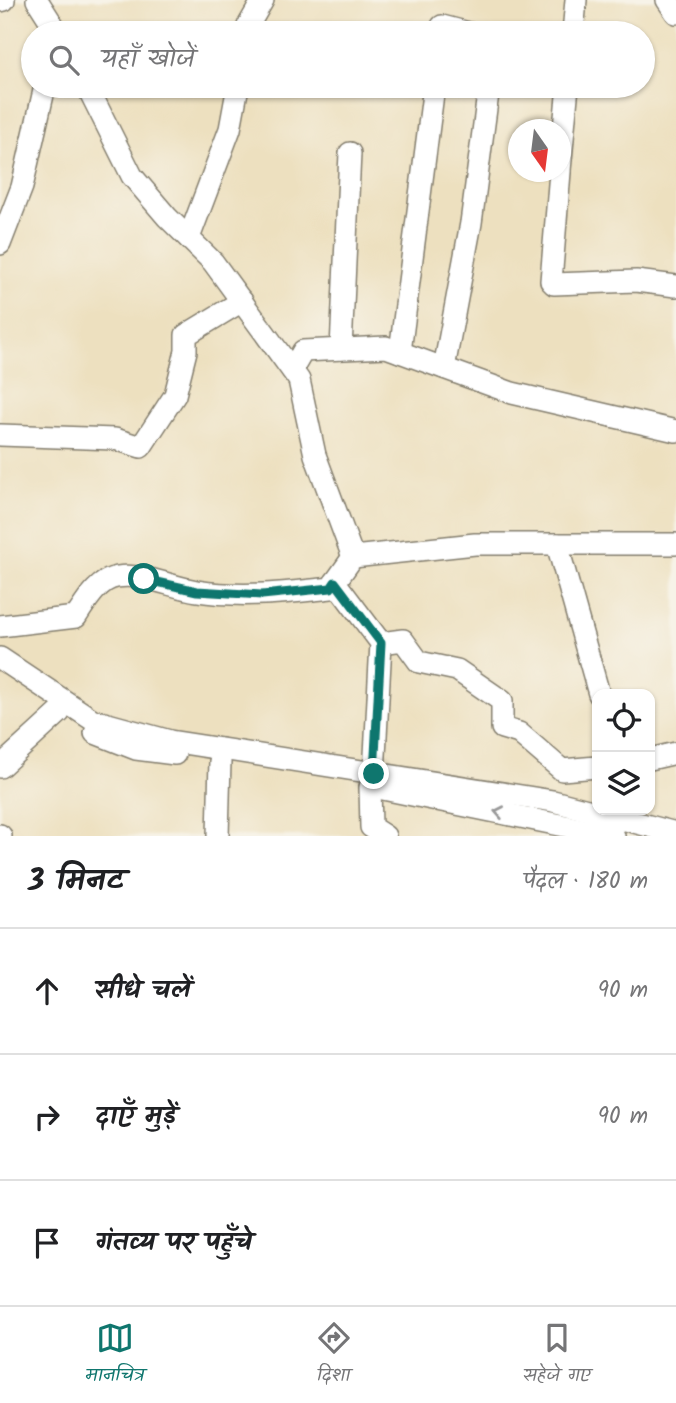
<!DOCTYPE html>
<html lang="hi">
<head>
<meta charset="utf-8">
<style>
	body { margin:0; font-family:Kalam,"Playpen Sans Deva",sans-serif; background:#f6f6f6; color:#202124 }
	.controls { position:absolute; right:21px; bottom:21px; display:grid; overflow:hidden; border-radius:14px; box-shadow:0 2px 5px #0004 }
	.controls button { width:63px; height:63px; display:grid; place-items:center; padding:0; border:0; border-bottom:2px solid #e0e0e0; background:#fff; color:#202124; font:35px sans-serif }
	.compass { position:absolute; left:508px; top:119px; width:63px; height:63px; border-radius:50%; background:#fff; box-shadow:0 2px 5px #0004; rotate:166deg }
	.stop { position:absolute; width:21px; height:21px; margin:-16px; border:5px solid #0f766e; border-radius:50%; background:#fff }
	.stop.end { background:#0f766e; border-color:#fff; box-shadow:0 2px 7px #0008 }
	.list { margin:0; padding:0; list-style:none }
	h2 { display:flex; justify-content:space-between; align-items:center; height:91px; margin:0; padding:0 28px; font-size:30px }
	h2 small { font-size:23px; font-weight:400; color:#757577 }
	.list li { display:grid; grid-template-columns:46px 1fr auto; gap:21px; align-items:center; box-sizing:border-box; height:126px; padding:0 28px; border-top:2px solid #e0e0e0 }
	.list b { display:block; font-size:26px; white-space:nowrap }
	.list em { font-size:23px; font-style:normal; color:#757577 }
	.icon { flex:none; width:38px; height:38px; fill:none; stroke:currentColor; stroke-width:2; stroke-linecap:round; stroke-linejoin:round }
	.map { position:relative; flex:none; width:676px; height:836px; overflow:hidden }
	.search { position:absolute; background:#fff; box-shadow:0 2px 5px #0004; left:21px; right:21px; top:21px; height:77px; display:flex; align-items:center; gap:18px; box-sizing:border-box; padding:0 24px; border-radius:38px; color:#757577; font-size:26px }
	.sheet { height:469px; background:#fff }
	nav { display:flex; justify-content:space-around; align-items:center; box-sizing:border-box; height:98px; border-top:2px solid #e0e0e0; background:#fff; font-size:19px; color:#757577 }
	nav a { display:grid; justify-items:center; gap:4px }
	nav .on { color:#0f766e }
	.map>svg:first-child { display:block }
</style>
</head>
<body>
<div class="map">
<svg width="676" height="836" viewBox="0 0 676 836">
	<rect width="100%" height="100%" fill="#f7f3e8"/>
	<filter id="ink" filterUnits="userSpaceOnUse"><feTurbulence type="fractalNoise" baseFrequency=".0143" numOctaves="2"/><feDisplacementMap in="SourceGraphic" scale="14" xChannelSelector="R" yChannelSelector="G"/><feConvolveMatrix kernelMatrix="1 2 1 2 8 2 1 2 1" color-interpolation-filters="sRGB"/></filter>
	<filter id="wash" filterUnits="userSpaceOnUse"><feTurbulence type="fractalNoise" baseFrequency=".00686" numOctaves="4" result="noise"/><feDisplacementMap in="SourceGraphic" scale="28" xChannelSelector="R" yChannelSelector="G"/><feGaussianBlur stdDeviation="1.57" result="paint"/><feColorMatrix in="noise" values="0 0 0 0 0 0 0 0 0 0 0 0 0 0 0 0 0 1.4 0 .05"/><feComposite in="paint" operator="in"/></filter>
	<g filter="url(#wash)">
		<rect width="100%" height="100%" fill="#ede0bf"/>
	</g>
	<g filter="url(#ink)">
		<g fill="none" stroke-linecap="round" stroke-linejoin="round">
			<defs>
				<g id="minor">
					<path d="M37 0 58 33"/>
					<path d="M667 0 676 13"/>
					<path d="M0 1 4 0"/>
					<path d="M247 33 248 26 263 0"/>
					<path d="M441 33 442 26 469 33"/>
					<path d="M573 33 576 0"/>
					<path d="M87 86 132 176 167 217 213 262 299 380 315 455 353 557"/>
					<path d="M560 170 568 86"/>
					<path d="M560 172 551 281 554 284 636 281 676 286"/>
					<path d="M189 238 230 129 238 86"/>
					<path d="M0 244 22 187 45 86"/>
					<path d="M341 349 350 153"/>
					<path d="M400 352 434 86"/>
					<path d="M444 368 471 223 489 86"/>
					<path d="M292 370 303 351 386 347 512 393 676 431"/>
					<path d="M0 435 115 439 141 447 175 395 186 351V335L242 301"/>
					<path d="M557 544 599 694"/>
					<path d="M335 582 381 643 374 774"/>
					<path d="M0 626 76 617C86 602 98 580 117 577 143 573 172 587 197 591 241 598 286 593 331 588L353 557 475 544H676"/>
					<path d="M381 643 403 640 419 662 457 670 502 701V728L519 733 562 770 597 767"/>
					<path d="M0 658 93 720 170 741 553 801 676 833"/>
					<path d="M95 733 136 749 175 754"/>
					<path d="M650 759 676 753"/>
					<path d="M0 767 60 712"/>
					<path d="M370 787 371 827 385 836"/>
					<path d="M373 787 614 836"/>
					<path d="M0 835 1 836"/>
					<path d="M218 836 220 761"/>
				</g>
			</defs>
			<use href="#minor" stroke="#847e6e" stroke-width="24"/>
			<use href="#minor" stroke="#fff" stroke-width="21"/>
		</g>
		<defs><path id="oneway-chevron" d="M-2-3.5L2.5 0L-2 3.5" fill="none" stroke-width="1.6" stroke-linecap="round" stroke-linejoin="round" transform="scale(1.75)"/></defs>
		<use stroke="#999" href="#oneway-chevron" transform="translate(499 812) rotate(-169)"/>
	</g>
	<g fill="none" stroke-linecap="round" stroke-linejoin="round" filter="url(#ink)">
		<path stroke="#0f766e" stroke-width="9" d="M144 579 197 591 262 595 331 588 335 582 381 643 374 774"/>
	</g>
</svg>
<div class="controls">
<button><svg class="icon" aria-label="locate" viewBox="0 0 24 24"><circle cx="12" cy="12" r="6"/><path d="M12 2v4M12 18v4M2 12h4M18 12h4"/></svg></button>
<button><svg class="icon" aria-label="layers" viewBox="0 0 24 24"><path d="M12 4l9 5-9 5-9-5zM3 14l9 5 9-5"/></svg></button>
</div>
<svg class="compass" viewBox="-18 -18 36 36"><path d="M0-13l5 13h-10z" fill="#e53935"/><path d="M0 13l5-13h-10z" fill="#757577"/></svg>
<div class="stop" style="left:144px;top:579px"></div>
<div class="stop end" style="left:374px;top:774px"></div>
<div class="search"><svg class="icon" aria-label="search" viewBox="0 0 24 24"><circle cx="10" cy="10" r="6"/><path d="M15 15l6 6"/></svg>यहाँ खोजें</div>
</div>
<section class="sheet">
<h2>3 मिनट<small>पैदल · 180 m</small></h2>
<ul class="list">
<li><svg class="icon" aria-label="ahead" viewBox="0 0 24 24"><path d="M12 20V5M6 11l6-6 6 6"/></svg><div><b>सीधे चलें</b></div><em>90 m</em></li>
<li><svg class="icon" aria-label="right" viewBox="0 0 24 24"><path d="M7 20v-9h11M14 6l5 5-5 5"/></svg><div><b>दाएँ मुड़ें</b></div><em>90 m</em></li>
<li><svg class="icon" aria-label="arrive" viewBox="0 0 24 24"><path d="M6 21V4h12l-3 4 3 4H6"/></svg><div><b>गंतव्य पर पहुँचे</b></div></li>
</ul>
</section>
<nav>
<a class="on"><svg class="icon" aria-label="map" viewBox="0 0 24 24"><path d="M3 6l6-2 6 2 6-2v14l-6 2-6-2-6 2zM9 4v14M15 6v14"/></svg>मानचित्र</a>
<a><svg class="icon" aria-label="directions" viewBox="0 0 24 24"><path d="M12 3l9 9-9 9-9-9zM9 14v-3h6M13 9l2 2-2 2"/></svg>दिशा</a>
<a><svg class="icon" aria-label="saved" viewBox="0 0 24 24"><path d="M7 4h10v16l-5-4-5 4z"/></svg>सहेजे गए</a>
</nav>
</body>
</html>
